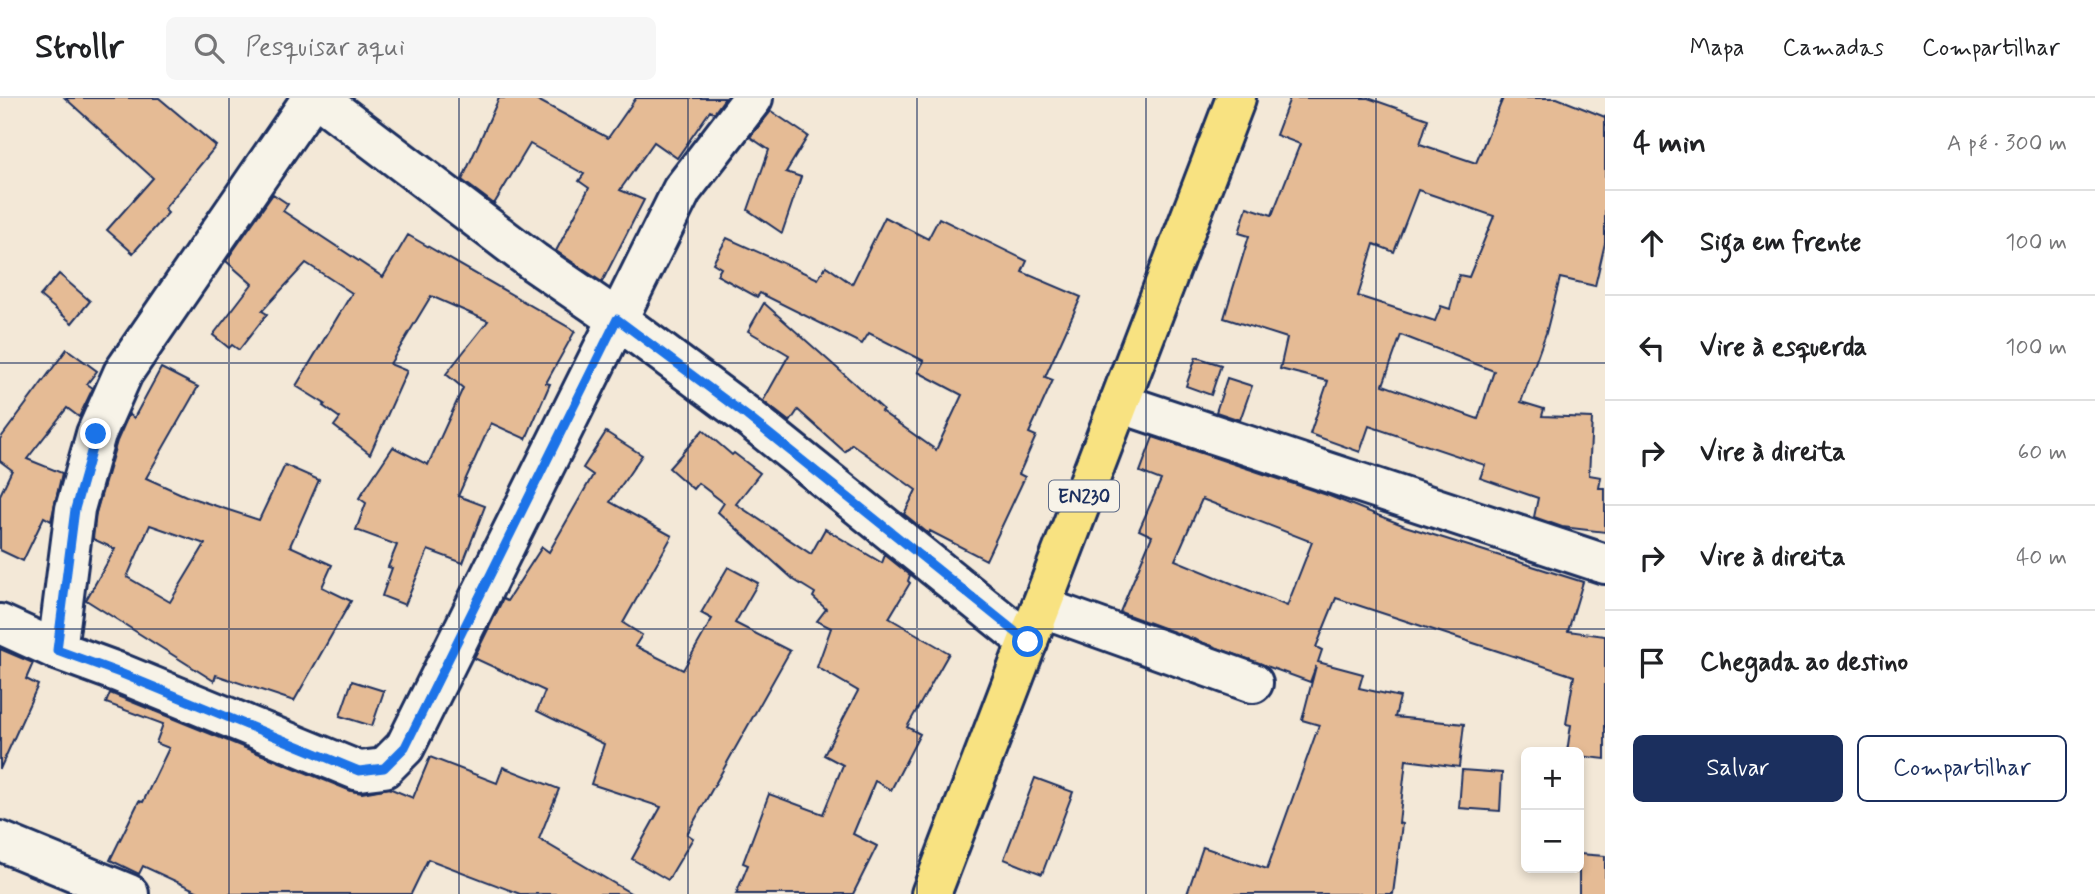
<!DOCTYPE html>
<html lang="pt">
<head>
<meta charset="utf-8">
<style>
	body { margin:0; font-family:Mynerve,sans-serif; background:#f6f6f6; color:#202124 }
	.controls { position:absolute; right:21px; bottom:21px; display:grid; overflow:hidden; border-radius:10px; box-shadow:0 4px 10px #0003 }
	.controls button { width:63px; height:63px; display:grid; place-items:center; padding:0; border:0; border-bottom:2px solid #e0e0e0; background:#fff; color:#202124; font:35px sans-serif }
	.stop { position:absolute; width:21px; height:21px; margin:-16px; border:5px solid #1a73e8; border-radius:50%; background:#fff }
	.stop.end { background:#1a73e8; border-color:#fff; box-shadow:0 2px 7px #0008 }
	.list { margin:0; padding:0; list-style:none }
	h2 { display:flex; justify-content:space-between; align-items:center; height:91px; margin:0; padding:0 28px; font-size:30px }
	h2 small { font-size:23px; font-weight:400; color:#757577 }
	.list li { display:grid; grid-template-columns:46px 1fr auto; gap:21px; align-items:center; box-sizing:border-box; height:105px; padding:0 28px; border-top:2px solid #e0e0e0 }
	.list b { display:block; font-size:26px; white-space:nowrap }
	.list em { font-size:23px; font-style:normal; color:#757577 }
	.actions { display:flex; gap:14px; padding:21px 28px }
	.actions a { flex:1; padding:16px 0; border:2px solid #1b2f5e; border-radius:10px; text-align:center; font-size:24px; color:#1b2f5e }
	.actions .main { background:#1b2f5e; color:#fff }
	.icon { flex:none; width:38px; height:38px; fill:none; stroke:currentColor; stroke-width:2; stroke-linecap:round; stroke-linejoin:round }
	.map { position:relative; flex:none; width:1605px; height:796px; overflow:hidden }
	header { display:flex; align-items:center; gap:42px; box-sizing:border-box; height:98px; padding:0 35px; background:#fff; border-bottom:2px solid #e0e0e0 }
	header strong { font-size:33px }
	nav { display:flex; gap:38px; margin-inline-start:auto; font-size:24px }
	.search { width:490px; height:63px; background:#f6f6f6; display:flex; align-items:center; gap:18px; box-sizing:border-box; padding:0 24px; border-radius:10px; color:#757577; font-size:26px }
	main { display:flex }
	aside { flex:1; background:#fff }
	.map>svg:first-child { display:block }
</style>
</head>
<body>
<header>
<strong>Strollr</strong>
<div class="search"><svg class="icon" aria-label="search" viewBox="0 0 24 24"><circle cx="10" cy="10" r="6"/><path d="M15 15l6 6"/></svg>Pesquisar aqui</div>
<nav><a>Mapa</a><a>Camadas</a><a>Compartilhar</a></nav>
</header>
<main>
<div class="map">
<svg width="1605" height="796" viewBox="0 0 1605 796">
	<rect width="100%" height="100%" fill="#f3e8d7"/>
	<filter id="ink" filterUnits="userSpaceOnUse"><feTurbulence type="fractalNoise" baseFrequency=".0143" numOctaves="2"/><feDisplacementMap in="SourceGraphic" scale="14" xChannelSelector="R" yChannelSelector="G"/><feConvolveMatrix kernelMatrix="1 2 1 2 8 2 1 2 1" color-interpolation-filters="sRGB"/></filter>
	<g filter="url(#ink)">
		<g fill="#e5bb95" stroke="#1b2f5e" stroke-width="2" fill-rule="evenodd">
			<path d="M65 0H159L216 48 164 111 168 115 133 155 107 132 153 80Z"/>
			<path d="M499 0H534L608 40 636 0H725L714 15 710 13 677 60 654 44 620 92 644 102 602 184 556 153 589 90 579 83 584 76 530 46 494 106 462 82Z"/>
			<path d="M1290 0H1368L1428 21 1420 46 1476 65 1503 0H1557L1605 19V145L1595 188 1560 180 1546 235 1521 304 1544 311 1542 318 1592 320 1589 377 1601 379 1599 390H1605V434L1562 429 1534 419 1538 400 1480 380 1485 367 1369 328 1360 354 1310 336 1328 283 1280 271 1287 240 1224 220 1249 138 1239 135 1247 109 1272 117 1300 46 1276 37ZM1418 92 1494 118 1469 179 1459 177 1450 211 1441 208 1435 223 1358 198 1374 146 1394 154ZM1401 237 1494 273 1478 321 1383 287Z"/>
			<path d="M771 13 808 38 786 74 801 79 782 135 748 112 769 52 750 39Z"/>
			<path d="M273 96 288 106 283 113 383 179 408 137 575 233 546 285 550 286 526 341 491 325 458 398 485 408 463 465 428 452 405 507 382 498 392 470 388 469 397 447 356 432 366 405 359 400 393 349 428 367 463 290 446 276 488 223 431 198 390 266 407 273 370 356 334 328 340 320 323 308 325 306 296 288 352 195 306 165 262 213 267 216 239 252 232 247 229 250 213 237 252 186 226 163Z"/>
			<path d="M885 119 928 141 939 120 1027 163 1022 174 1081 199 1045 279 1053 282 1029 335 1036 338 1019 376 1025 379 986 462 930 433 929 436 904 416 916 392 852 346 845 354 798 312 790 324 763 303 789 257 748 233 764 205 883 311 881 313 936 352 962 297 918 274 924 263 869 235 862 246 760 195 757 199 717 177 721 170 713 165 727 140 818 181 826 168 852 186Z"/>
			<path d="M59 176 90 203 72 225 40 198Z"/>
			<path d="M67 251 97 273 87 286 93 290 79 319 67 310 27 361 62 375 51 423 44 419 23 463 0 452V397L12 372 0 363V341Z"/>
			<path d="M1196 259 1221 267 1211 297 1186 288Z"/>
			<path d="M161 270 198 289 146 380 186 398 259 422 285 367 319 382 290 448 332 467 322 489 351 503 294 603 216 577 214 583 86 502 115 451 93 441 96 415 117 343 129 316 134 320ZM150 427 205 446 170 504 127 479Z"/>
			<path d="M1227 280 1252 288 1240 322 1216 314Z"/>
			<path d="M703 332 732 357 734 355 760 375 736 406 811 456 825 431 882 465 885 457 910 477 908 483 910 485 889 520 949 555 907 629 920 636 891 692 875 683 853 736 877 748 853 796H736L748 767 743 765 769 696 823 716 843 667 824 657 858 593 817 569 831 530 817 523 826 511 813 499 815 495 794 482 718 414 724 405 698 385 693 391 669 370Z"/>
			<path d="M606 334 642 357 610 404 672 438 623 525 642 537 635 548 683 572 712 521 701 515 728 469 758 485 735 525 790 553 687 736 693 740 668 782 632 761 661 709 591 686 604 646 537 613 545 593 474 560 503 501 507 503 542 449 549 454 593 377 583 370Z"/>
			<path d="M1153 339 1327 397 1405 428 1583 484 1568 533 1605 538V661L1579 658V654H1567L1571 627 1566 626 1574 578 1336 500 1316 549 1322 552 1318 564 1363 576 1359 590 1400 599 1395 619 1464 626 1459 669 1406 662 1399 725 1402 726 1393 796H1187L1203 749 1267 771 1319 627 1302 622 1316 568 1310 584 1120 514 1152 438 1139 432 1161 382 1140 374ZM1202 401 1312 444 1287 508 1175 462Z"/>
			<path d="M0 551 33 565 26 581 38 587 0 671Z"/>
			<path d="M352 583 384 593 372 628 340 618Z"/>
			<path d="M110 595 351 693 362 695 389 690 413 700 430 659 497 685 503 669 559 691 539 741 632 796H520L428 761 411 796H203L143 768 139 776 110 762 139 703 143 704 169 650 156 645 163 626 106 605Z"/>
			<path d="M1462 672 1502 675 1500 713 1459 710Z"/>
			<path d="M1035 680 1073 694 1042 776 1004 761Z"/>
			<path d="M1579 756 1605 758V796H1579Z"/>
		</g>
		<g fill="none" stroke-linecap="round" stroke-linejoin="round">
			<defs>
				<g id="minor">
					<path d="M318 0 534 164 617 221 747 318 1028 544"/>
					<path d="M1119 305 1605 466"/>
					<path d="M1041 509 1253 585"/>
					<path d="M0 526 57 552 120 575 359 673 384 670 405 649 682 92 753 0"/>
					<path d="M57 552 75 411 96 336 123 275 312 0"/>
					<path d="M0 743 129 796"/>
				</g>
				<path id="major" d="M931 796 1236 0"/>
			</defs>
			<use href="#minor" stroke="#1b2f5e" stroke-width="44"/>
			<use href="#major" stroke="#1b2f5e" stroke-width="44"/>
			<use href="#minor" stroke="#f7f3e8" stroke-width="38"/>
			<use href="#major" stroke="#f8e281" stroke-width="38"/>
		</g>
	</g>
	<g fill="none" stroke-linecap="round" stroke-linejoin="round" filter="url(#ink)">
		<path stroke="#1a73e8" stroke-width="9" d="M96 336 75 411 57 552 120 575 359 673 384 670 405 649 617 221 747 318 1028 544"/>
	</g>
	<path fill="none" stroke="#1b2f5e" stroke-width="2" stroke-opacity="0.55" d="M229 0V796M459 0V796M688 0V796M917 0V796M1146 0V796M1376 0V796M0 265H1605M0 531H1605"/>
	<g text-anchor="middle" stroke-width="7" stroke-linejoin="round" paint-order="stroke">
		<rect fill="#f7f3e8" stroke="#5d6a87" stroke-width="2" x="1049" y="382.5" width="70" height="31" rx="5"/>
		<g font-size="19" font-weight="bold" fill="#1b2f5e">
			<text x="1084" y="405">EN230</text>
		</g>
	</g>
</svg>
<div class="controls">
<button>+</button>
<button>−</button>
</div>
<div class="stop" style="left:1028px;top:544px"></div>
<div class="stop end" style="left:96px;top:336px"></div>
</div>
<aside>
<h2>4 min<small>A pé · 300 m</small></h2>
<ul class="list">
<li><svg class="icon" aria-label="ahead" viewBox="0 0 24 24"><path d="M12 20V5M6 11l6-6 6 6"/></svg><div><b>Siga em frente</b></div><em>100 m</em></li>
<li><svg class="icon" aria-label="left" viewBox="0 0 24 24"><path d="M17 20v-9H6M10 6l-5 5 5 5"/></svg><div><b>Vire à esquerda</b></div><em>100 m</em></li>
<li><svg class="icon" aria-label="right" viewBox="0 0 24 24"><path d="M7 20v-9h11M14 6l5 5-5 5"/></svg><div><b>Vire à direita</b></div><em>60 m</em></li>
<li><svg class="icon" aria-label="right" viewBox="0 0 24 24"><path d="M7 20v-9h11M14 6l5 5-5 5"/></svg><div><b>Vire à direita</b></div><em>40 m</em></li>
<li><svg class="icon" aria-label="arrive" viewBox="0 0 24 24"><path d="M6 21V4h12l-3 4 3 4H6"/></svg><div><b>Chegada ao destino</b></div></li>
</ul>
<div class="actions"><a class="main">Salvar</a><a>Compartilhar</a></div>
</aside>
</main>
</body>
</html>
